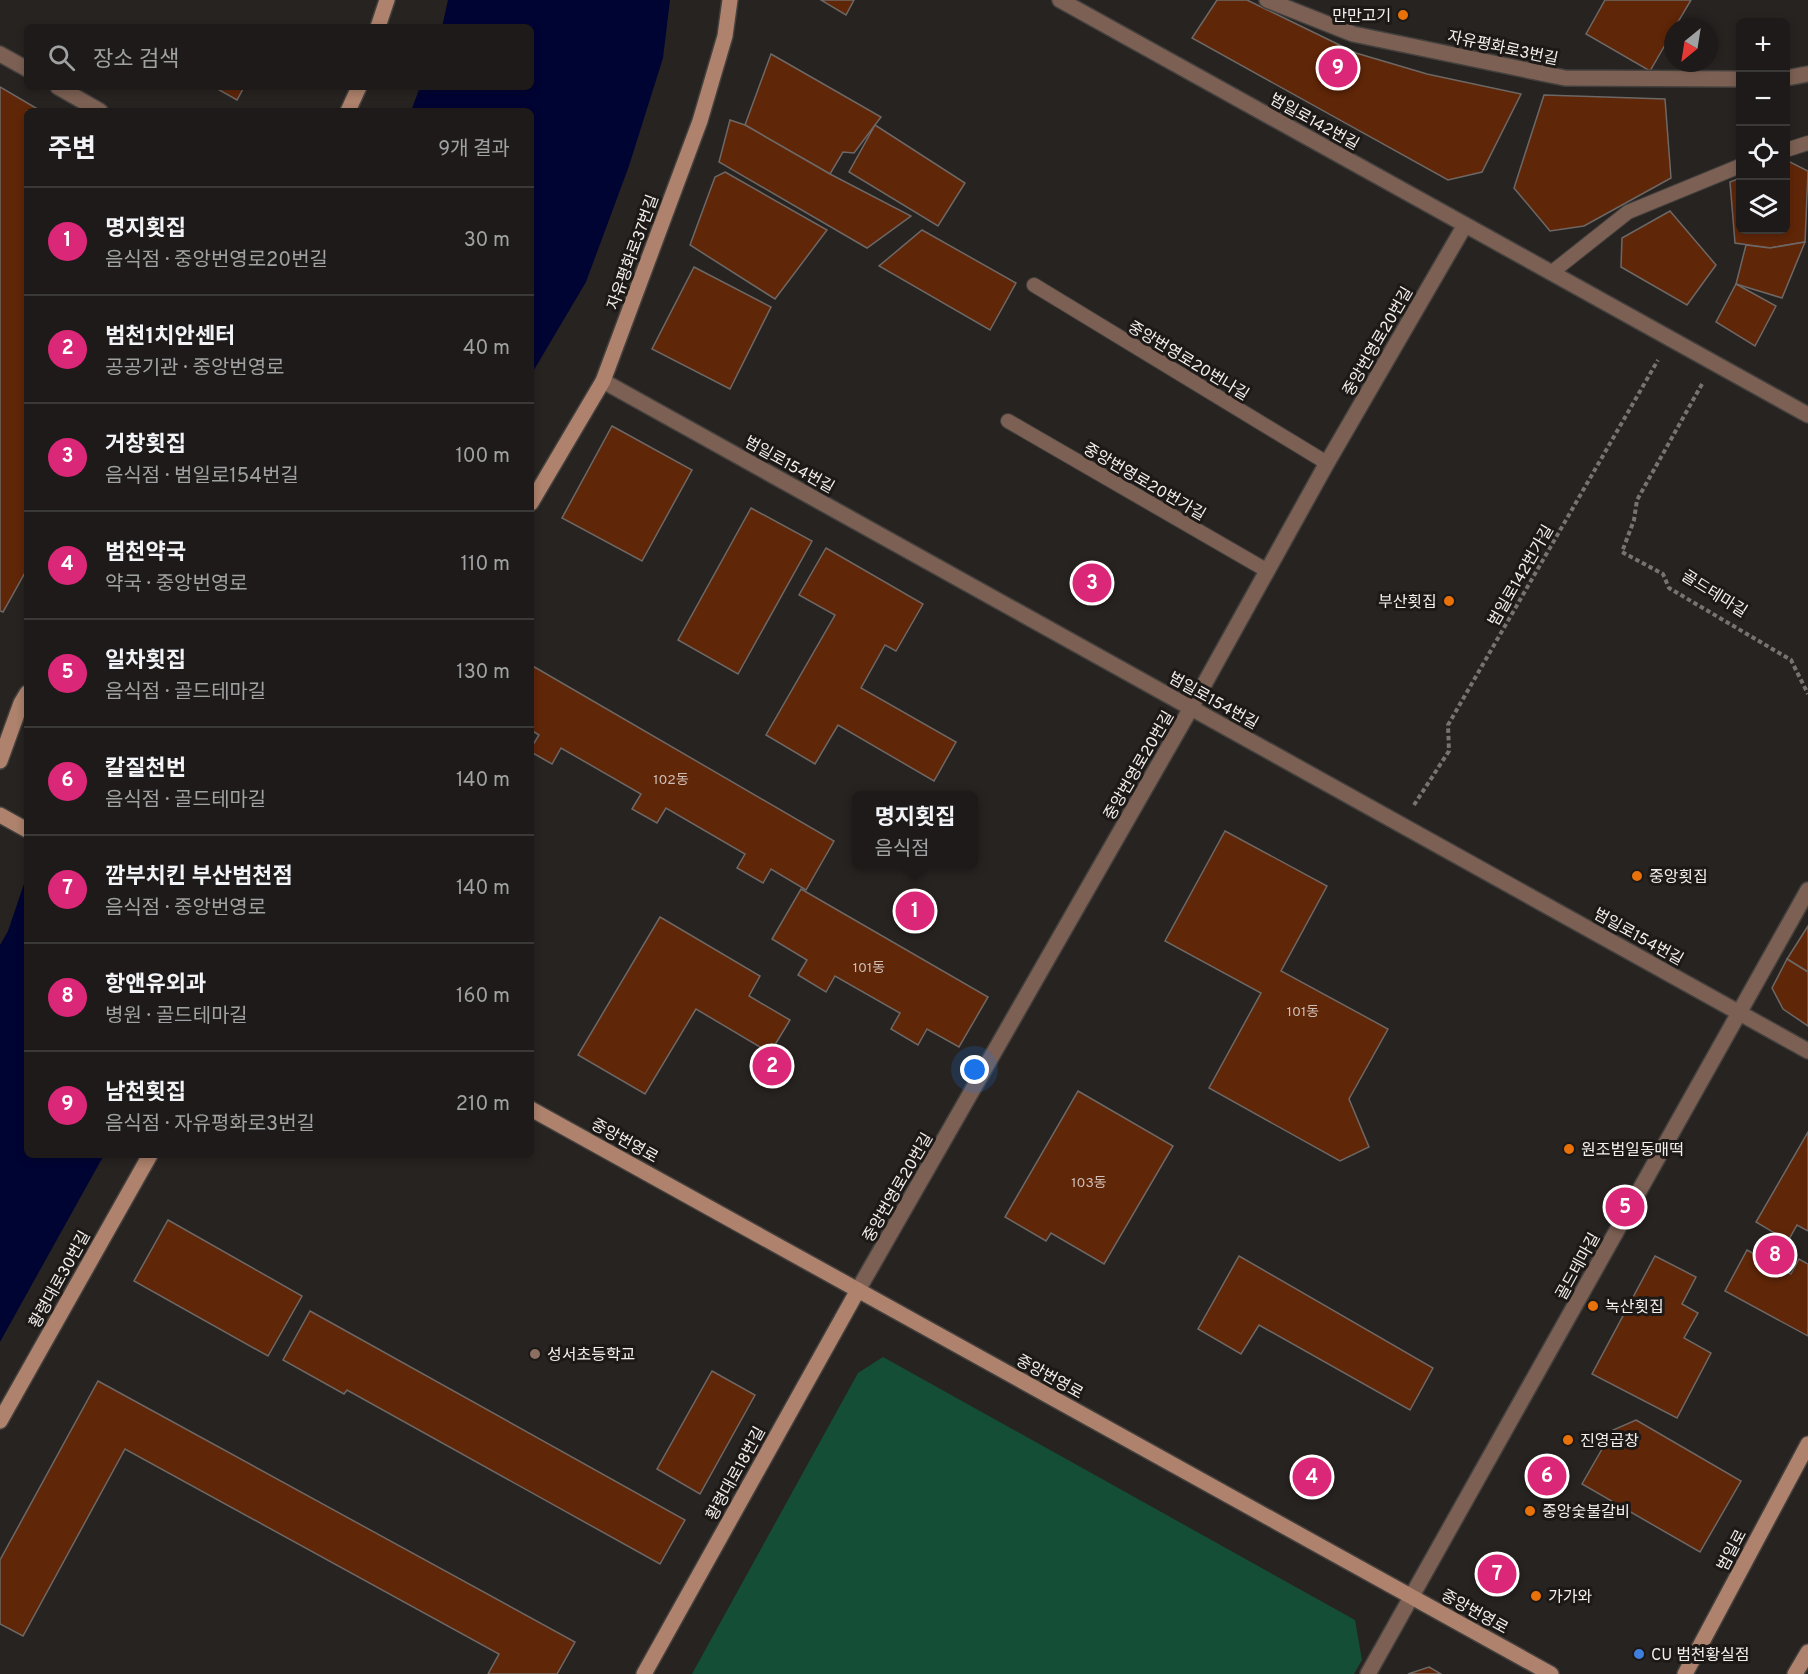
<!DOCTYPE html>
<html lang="ko">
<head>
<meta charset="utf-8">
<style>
	body { margin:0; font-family:Overpass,"Noto Sans KR",sans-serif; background:#2a2726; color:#f1f3f6 }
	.controls { position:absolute; right:18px; top:18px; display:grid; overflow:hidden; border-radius:9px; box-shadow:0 3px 9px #0003 }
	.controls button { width:54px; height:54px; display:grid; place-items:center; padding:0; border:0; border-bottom:2px solid #3b3838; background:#1d1a19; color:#f1f3f6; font:30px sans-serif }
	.compass { position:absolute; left:1664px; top:18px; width:54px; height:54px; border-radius:50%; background:#1d1a19; box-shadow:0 3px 9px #0003; rotate:210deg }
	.you { position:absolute; left:975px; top:1070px; width:21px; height:21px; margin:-15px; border:4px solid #fff; border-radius:50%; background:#1a73e8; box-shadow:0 0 0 9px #1a73e833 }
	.badge { display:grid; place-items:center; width:39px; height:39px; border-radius:50%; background:#db2777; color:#fff; font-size:20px; font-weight:700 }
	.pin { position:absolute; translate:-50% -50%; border:3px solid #fff; box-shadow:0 2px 6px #0006 }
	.popup { position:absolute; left:852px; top:791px; width:126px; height:78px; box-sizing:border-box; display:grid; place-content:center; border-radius:9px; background:#1d1a19; filter:drop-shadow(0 2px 4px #0005); font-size:20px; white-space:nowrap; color:#a0a1a2 }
	.popup b { font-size:22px; color:#f1f3f6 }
	.popup::after { content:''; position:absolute; left:50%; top:100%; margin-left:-12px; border:12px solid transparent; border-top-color:#1d1a19 }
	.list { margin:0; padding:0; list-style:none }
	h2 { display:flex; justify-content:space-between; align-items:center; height:78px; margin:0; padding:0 24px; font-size:26px }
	h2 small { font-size:20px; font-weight:400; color:#a0a1a2 }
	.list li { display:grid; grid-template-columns:39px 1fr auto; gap:18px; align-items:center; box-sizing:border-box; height:108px; padding:0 24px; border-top:2px solid #3b3838 }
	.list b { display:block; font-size:22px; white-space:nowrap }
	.list p { margin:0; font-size:20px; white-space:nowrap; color:#a0a1a2 }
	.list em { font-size:20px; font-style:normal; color:#a0a1a2 }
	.icon { flex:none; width:33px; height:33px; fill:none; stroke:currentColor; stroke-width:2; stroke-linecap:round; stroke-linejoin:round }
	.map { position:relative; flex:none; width:1808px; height:1674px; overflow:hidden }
	.search { position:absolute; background:#1d1a19; box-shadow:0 3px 9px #0003; left:24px; top:24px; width:510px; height:66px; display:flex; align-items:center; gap:15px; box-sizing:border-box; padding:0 21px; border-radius:9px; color:#a0a1a2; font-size:22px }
	.panel { position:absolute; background:#1d1a19; box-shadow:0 3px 9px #0003; left:24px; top:108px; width:510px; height:1050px; border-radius:9px }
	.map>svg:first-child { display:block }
</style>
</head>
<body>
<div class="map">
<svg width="1808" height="1674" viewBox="0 0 1808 1674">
	<rect width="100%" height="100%" fill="#272321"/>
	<path fill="#154e36" d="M883 1357 1355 1620 1362 1660 1354 1674H692L858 1373Z"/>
	<g fill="#000433">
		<path d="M448 0H670L663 58 629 166 586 282 531 375V111H411L420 87H531V27H442Z"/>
		<path d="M27 875V1155H104L0 1342V945L8 931Z"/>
	</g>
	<g fill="#602608" stroke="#6d6866" stroke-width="1.5">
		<path d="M821 0H854L846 15Z"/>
		<path d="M1217 0H1247L1356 53 1427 74 1521 94 1482 172 1448 180 1192 38Z"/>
		<path d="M1605 0H1691L1675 27H1673V31L1650 71 1586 34Z"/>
		<path d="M771 54 881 117 854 153 843 152 830 174 745 125Z"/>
		<path d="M0 87 41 111H27V569L3 612 0 611Z"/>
		<path d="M214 87H244L237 100Z"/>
		<path d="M1544 95 1665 99 1671 178 1584 226 1550 231 1514 188Z"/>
		<path d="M730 120 745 125 830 174 911 216 867 248 719 162Z"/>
		<path d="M875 125 965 183 938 226 849 172Z"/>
		<path d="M1786 160 1808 171 1805 242 1770 248 1735 243 1730 182 1740 178V230H1786Z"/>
		<path d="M725 172 827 230 775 299 690 245 715 177Z"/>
		<path d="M1670 211 1716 265 1687 305 1621 267 1622 238Z"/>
		<path d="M922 230 1016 283 990 330 879 266Z"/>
		<path d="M1805 242 1782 298 1736 284 1746 245 1770 248Z"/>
		<path d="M694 267 771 307 730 389 652 349Z"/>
		<path d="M1736 284 1776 306 1755 346 1716 322Z"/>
		<path d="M612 426 692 470 642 561 562 518Z"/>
		<path d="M751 508 812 541 738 674 678 640Z"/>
		<path d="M826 548 923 604 896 651 885 645 861 688 956 742 934 781 838 725 815 764 766 735 835 615 799 595Z"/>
		<path d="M531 665 834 841 806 890 771 869 763 883 737 868 745 854 666 808 657 823 632 809 641 794 561 748 552 764 531 752V748L539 735 531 730Z"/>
		<path d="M1225 831 1327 886 1281 971 1388 1029 1349 1099 1369 1147 1340 1161 1209 1088 1261 993 1165 941Z"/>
		<path d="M801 889 988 997 959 1047 927 1029 918 1045 891 1029 900 1013 835 976 826 992 798 975 807 960 772 939Z"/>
		<path d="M660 917 760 976 749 996 790 1020 770 1053 696 1009 645 1094 578 1055Z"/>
		<path d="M1808 926V972L1787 959Z"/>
		<path d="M1787 959 1808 972V1026L1783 1009 1772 988Z"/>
		<path d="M1078 1091 1173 1146 1104 1264 1051 1233 1046 1241 1005 1217Z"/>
		<path d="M1808 1132V1231L1797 1225 1788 1241 1756 1222Z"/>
		<path d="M168 1220 302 1296 268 1356 134 1281Z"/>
		<path d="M1747 1250 1791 1274 1799 1259 1808 1264V1336L1725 1291Z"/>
		<path d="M1239 1256 1433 1368 1410 1410 1259 1325 1241 1354 1198 1329Z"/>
		<path d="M1655 1256 1696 1277 1682 1304 1698 1313 1684 1338 1711 1353 1677 1418 1592 1374Z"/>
		<path d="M310 1311 685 1520 660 1564 347 1390 344 1394 283 1360Z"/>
		<path d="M712 1371 755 1395 700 1494 657 1469Z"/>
		<path d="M98 1381 575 1642 557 1674H488L499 1654 125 1449 23 1636 0 1624V1560Z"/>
		<path d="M1636 1420 1741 1481 1700 1552 1582 1484 1613 1430Z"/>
		<path d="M1429 1667 1441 1674H1408Z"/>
	</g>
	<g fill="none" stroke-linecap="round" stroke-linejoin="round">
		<defs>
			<g id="lane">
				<path d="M1786 150 1808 143"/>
				<path d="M1551 273 1628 212 1740 166"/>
				<path d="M1034 285 1327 463"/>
				<path d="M1008 421 1266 570"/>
			</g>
			<g id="street">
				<path d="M1060 0 1808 415"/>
				<path d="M1267 0 1353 34 1565 78 1740 79"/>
				<path d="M0 54 27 69"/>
				<path d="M1786 78 1808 74"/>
				<path d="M58 87 100 111"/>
				<path d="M603 381 1808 1051"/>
				<path d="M858 1290 1191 708 1327 463 1465 225"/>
				<path d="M1368 1674 1808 890"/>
			</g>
			<g id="secondary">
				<path d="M378 27 387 0"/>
				<path d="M348 111 359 87"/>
				<path d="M531 503 603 381 700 121 725 36 730 0"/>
				<path d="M0 761 21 703 27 693"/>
				<path d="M0 815 27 830"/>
				<path d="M531 1109 1551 1674"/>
				<path d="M0 1421 150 1155"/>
				<path d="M644 1674 858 1290"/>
				<path d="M1685 1674 1808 1444"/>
				<path d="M1795 1674 1808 1652"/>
			</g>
		</defs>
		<use href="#lane" stroke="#43403e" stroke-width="16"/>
		<use href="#street" stroke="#43403e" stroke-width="18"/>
		<use href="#secondary" stroke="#43403e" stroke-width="18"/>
		<g stroke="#777372" stroke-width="4" stroke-dasharray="4.5 3" stroke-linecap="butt">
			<path d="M1702 384 1637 500 1634 520 1622 552 1663 574 1669 588 1791 660 1808 694"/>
			<path d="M1414 805 1449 751 1448 725 1658 360"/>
		</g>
		<use href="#lane" stroke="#7c6053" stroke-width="14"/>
		<use href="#street" stroke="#7c6053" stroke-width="15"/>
		<use href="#secondary" stroke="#ae826c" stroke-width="15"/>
	</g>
	<g fill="#e8710a" stroke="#1d1917" stroke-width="2">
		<circle cx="1403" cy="15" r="6"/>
		<circle cx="1449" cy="601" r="6"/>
		<circle cx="1637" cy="876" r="6"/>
		<circle cx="1569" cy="1149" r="6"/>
		<circle cx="1593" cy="1306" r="6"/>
		<circle cx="1568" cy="1440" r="6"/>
		<circle cx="1530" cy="1511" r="6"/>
		<circle cx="1536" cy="1596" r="6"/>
	</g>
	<circle fill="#8d6e63" stroke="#1d1917" stroke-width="2" cx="535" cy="1354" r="6"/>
	<circle fill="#3f7fe0" stroke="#1d1917" stroke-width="2" cx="1639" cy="1654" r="6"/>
	<g text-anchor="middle" stroke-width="6" stroke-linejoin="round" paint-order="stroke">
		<g font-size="14" fill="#cebdb4">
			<text x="671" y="784">102동</text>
			<text x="869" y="972">101동</text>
			<text x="1303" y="1016">101동</text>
			<text x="1089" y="1187">103동</text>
		</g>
		<g font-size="16" fill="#f2efee" stroke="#1d1917" text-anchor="start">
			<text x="1391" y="21" text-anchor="end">만만고기</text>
			<text x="1437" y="607" text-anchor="end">부산횟집</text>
			<text x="1649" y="882">중앙횟집</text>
			<text x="1581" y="1155">원조범일동매떡</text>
			<text x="1605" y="1312">녹산횟집</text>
			<text x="547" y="1360">성서초등학교</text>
			<text x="1580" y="1446">진영곱창</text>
			<text x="1542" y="1517">중앙숯불갈비</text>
			<text x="1548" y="1602">가가와</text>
			<text x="1651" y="1660">CU 범천황실점</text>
		</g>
		<g font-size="16" fill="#f2efee" stroke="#1d1917">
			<text transform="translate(1503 47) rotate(12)" y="6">자유평화로3번길</text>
			<text transform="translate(1315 121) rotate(29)" y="6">범일로142번길</text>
			<text transform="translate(632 252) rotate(-70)" y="6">자유평화로37번길</text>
			<text transform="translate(1377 341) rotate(-60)" y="6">중앙번영로20번길</text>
			<text transform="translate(1189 360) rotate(31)" y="6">중앙번영로20번나길</text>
			<text transform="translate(790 464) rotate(29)" y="6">범일로154번길</text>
			<text transform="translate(1145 481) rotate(30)" y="6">중앙번영로20번가길</text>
			<text transform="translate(1520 575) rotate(-60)" y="6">범일로142번가길</text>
			<text transform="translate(1715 593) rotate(32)" y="6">골드테마길</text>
			<text transform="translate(1214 700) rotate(29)" y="6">범일로154번길</text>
			<text transform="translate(1138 765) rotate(-60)" y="6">중앙번영로20번길</text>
			<text transform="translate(1639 936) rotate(29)" y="6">범일로154번길</text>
			<text transform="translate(625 1140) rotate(29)" y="6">중앙번영로</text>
			<text transform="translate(897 1187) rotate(-60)" y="6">중앙번영로20번길</text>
			<text transform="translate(1577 1266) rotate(-61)" y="6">골드테마길</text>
			<text transform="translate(59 1279) rotate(-61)" y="6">황령대로30번길</text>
			<text transform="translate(1050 1376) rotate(29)" y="6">중앙번영로</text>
			<text transform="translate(735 1473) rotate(-61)" y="6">황령대로18번길</text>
			<text transform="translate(1731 1550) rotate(-62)" y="6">범일로</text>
			<text transform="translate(1475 1611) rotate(29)" y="6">중앙번영로</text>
		</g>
	</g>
</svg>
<div class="controls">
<button>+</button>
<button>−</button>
<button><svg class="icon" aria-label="locate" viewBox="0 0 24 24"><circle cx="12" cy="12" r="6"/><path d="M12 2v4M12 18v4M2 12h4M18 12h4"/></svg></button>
<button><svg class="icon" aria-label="layers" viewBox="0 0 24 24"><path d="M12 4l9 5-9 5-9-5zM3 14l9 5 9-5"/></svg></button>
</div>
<svg class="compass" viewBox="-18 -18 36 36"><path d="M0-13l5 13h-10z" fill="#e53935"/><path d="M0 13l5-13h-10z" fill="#a0a1a2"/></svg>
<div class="you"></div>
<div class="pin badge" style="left:915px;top:911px">1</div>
<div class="popup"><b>명지횟집</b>음식점</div>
<div class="pin badge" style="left:772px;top:1066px">2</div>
<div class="pin badge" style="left:1092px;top:583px">3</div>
<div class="pin badge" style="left:1312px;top:1477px">4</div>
<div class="pin badge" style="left:1625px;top:1207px">5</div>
<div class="pin badge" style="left:1547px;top:1476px">6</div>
<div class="pin badge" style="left:1497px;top:1574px">7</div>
<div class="pin badge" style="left:1775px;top:1255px">8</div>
<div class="pin badge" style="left:1338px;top:68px">9</div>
<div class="search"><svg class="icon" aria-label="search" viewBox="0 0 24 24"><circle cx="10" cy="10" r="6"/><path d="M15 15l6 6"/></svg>장소 검색</div>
<section class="panel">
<h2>주변<small>9개 결과</small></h2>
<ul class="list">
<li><span class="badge">1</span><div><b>명지횟집</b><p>음식점 · 중앙번영로20번길</p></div><em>30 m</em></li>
<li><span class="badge">2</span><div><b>범천1치안센터</b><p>공공기관 · 중앙번영로</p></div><em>40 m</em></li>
<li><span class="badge">3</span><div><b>거창횟집</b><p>음식점 · 범일로154번길</p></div><em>100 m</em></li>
<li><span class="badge">4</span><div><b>범천약국</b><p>약국 · 중앙번영로</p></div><em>110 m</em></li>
<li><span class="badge">5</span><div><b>일차횟집</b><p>음식점 · 골드테마길</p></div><em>130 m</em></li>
<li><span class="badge">6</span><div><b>칼질천번</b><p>음식점 · 골드테마길</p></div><em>140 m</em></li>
<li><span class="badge">7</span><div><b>깜부치킨 부산범천점</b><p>음식점 · 중앙번영로</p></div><em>140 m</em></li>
<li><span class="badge">8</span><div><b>항앤유외과</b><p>병원 · 골드테마길</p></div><em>160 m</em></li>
<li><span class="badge">9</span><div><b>남천횟집</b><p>음식점 · 자유평화로3번길</p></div><em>210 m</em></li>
</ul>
</section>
</div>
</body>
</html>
